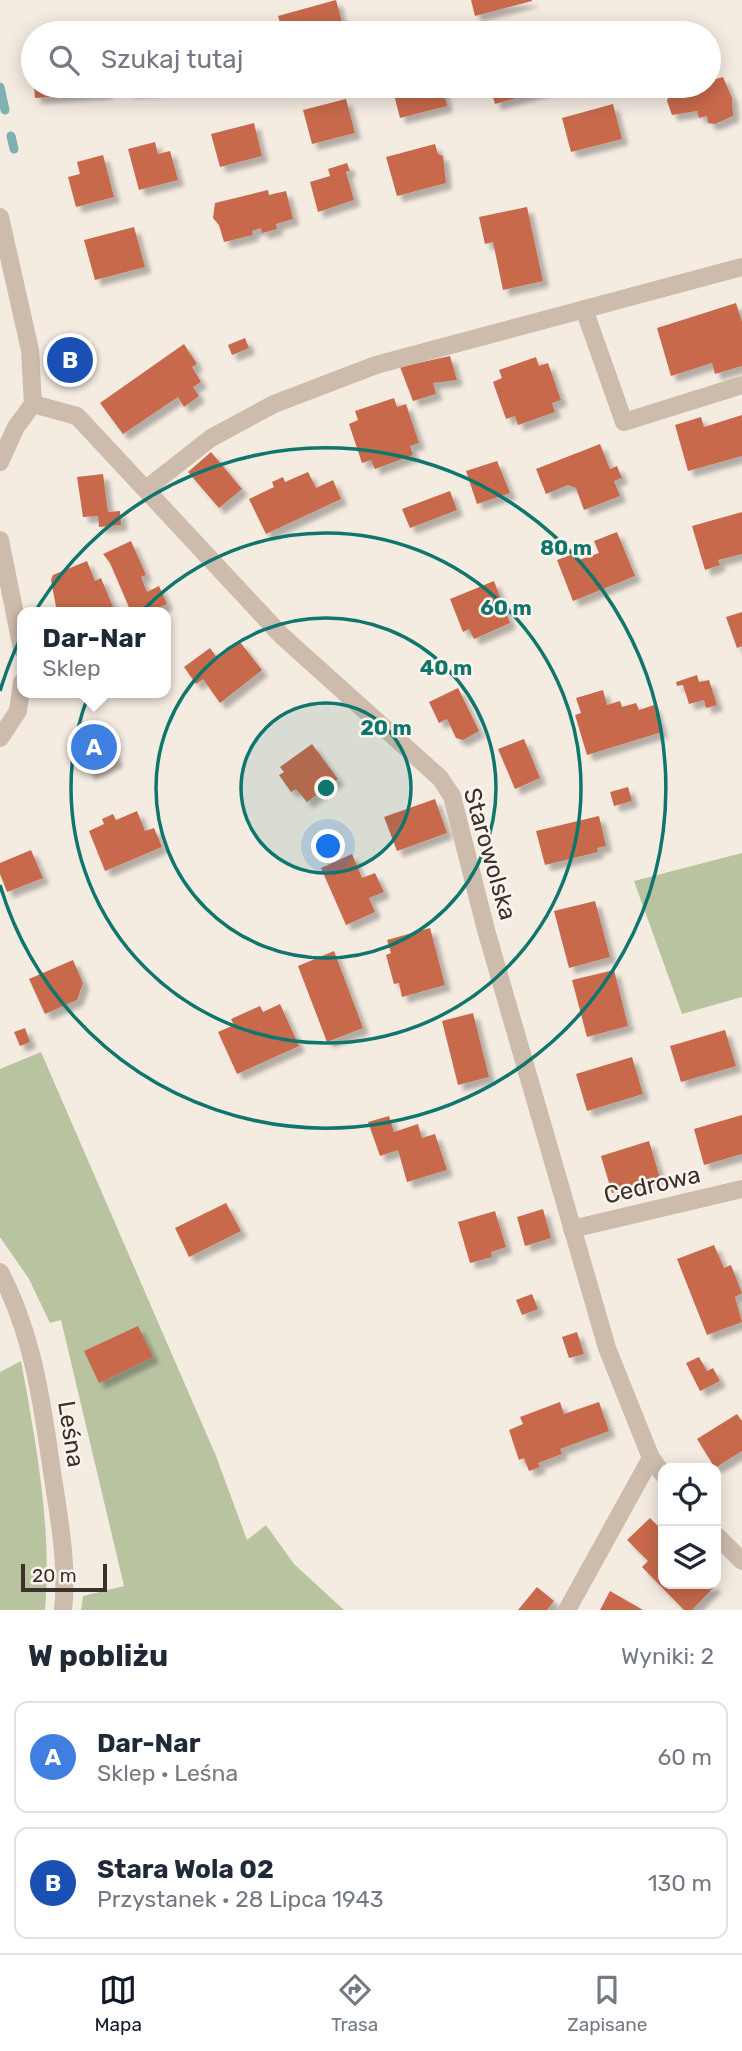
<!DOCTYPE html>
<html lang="pl">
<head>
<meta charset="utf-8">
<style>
	body { margin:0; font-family:Rubik,sans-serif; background:#f2f2f3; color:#1f2937 }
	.controls { position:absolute; right:21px; bottom:21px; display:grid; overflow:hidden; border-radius:14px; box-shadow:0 4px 18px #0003 }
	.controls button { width:63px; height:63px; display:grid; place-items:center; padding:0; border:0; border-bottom:2px solid #e0e1e3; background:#fff; color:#1f2937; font:35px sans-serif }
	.scale { position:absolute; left:21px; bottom:18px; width:86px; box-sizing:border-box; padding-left:7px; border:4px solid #3b302b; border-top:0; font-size:19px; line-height:24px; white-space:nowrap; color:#3b302b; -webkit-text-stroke:5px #fbf5ee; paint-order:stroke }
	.you { position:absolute; left:329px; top:847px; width:24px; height:24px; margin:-18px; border:5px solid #fff; border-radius:50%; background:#1a73e8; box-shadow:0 0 0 10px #1a73e833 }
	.badge { display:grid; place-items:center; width:46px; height:46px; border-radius:50%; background:#111827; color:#fff; font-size:23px; font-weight:700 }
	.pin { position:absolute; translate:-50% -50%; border:4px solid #fff; box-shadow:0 2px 7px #0006 }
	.popup { position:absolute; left:17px; top:607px; width:154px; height:91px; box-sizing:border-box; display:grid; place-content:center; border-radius:14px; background:#fff; filter:drop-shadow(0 2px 5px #0005); font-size:23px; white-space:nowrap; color:#747a83 }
	.popup b { font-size:26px; color:#1f2937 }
	.popup::after { content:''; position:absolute; left:50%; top:100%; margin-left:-14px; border:14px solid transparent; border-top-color:#fff }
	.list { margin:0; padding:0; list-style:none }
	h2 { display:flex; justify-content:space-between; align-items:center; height:91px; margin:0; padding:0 28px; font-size:30px }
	h2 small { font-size:23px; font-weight:400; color:#747a83 }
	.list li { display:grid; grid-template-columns:46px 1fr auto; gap:21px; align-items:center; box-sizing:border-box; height:112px; margin:0 14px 14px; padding:0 14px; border:2px solid #e0e1e3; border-radius:14px }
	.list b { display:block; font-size:26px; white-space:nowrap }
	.list p { margin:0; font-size:23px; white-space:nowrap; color:#747a83 }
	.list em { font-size:23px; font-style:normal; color:#747a83 }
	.icon { flex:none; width:38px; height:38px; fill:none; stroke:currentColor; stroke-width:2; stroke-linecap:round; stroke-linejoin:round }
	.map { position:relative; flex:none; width:742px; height:1610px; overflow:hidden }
	.search { position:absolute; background:#fff; box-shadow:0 4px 18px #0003; left:21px; right:21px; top:21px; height:77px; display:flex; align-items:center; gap:18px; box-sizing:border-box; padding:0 24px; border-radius:38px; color:#747a83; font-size:26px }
	.sheet { height:343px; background:#fff }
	nav { display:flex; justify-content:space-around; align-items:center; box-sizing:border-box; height:98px; border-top:2px solid #e0e1e3; background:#fff; font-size:19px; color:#747a83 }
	nav a { display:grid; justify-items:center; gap:4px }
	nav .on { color:#111827 }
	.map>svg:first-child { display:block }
</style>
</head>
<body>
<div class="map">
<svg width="742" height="1610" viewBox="0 0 742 1610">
	<defs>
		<filter id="shadow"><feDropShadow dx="6" dy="6" stdDeviation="2" flood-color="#0004"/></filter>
	</defs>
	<rect width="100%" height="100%" fill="#f4ebe1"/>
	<g fill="#b8c4a0">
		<path d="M742 853V997L682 1014 634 881Z"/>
		<path d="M41 1052 216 1456 247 1540 266 1525 294 1564 344 1610H81L83 1596 124 1586 61 1320 50 1323 29 1279 0 1237V1069Z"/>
		<path d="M21 1361C36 1443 52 1527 45 1610H0V1372Z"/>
	</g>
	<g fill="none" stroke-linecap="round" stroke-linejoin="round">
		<g stroke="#7fb0b2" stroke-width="9">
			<path d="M0 87 5 110"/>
			<path d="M11 136 14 149"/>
		</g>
	</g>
	<g fill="#c8694b" filter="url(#shadow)">
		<path d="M336 0 345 33H283L278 16Z"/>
		<path d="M471 0H532V1L475 16Z"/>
		<path d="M723 77 732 98 733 116 715 124 708 123 707 116 699 118 697 111 672 115 667 101 671 87 709 86V81Z"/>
		<path d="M34 86H123V88L107 89 106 93 35 98Z"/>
		<path d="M128 86H157V90L129 92Z"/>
		<path d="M399 86H442L447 106 400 118 392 87Z"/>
		<path d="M490 86H551L552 88 495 104Z"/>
		<path d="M346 99 355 133 312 144 303 110Z"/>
		<path d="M613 104 622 139 571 152 562 118Z"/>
		<path d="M254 123 262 156 220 167 211 134Z"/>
		<path d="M155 142 158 154 170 151 178 180 139 190 128 149Z"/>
		<path d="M435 144 438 154 443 156 446 183 397 196 386 157Z"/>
		<path d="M103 155 114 197 76 207 68 177 80 174 77 162Z"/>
		<path d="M347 163 350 171 346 172 354 200 318 212 310 182 330 176 328 169Z"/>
		<path d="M268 190 269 195 286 191 293 219 276 224 277 229 262 233 261 228 252 231 253 235 224 242 219 225 213 218 215 203Z"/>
		<path d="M527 207 543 281 503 290 493 242 485 244 479 217Z"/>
		<path d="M134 227 145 267 95 280 84 240Z"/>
		<path d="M736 303 742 322V366L715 374 712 363 671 376 657 328Z"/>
		<path d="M245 338 249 348 232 355 228 345Z"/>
		<path d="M184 344 197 364 192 367 201 382 193 387 199 396 184 407 178 397 123 434 100 403Z"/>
		<path d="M450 356 457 380 433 383 436 394 413 401 400 367Z"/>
		<path d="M536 357 539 366 548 363 561 400 552 403 555 412 518 425 515 416 506 419 493 382 502 378 499 370Z"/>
		<path d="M394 398 397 407 406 404 419 443 410 446 413 455 375 469 371 460 362 463 349 424 358 420 355 411Z"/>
		<path d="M742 415V456L688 471 675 425 701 417 704 427Z"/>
		<path d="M600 444 610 469 617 466 622 478 614 481 620 496 584 510 576 488 568 485 546 494 536 469Z"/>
		<path d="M211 452 242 489 219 508 188 472Z"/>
		<path d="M497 461 510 493 477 504 466 471Z"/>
		<path d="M308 472 316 488 333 480 341 499 266 534 249 499 274 487 272 482 283 477 285 482Z"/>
		<path d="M103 474 108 512 120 511 121 525 99 527 98 516 83 517 77 477Z"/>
		<path d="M450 491 457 510 410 528 402 509Z"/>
		<path d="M742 512V554L718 560 720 565 705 570 692 526Z"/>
		<path d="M617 532 635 576 573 601 557 560 576 553 579 560 599 553 594 541Z"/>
		<path d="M131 541 146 575 141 577 147 592 159 586 167 604 160 607 162 612H131L110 563 103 554Z"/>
		<path d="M87 561 95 581 101 578 115 612H57L51 580 53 575Z"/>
		<path d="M494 581 510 623 474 639 469 629 463 632 450 599Z"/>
		<path d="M742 612V646L737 648 726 617Z"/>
		<path d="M240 642 262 670 220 703 203 679 196 684 184 667 210 648 218 659Z"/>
		<path d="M697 675 699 682 709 680 717 705 706 708 704 700 689 704 683 685 677 686 676 682Z"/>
		<path d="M458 688 479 731 463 740 456 738 447 719 439 723 429 702Z"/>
		<path d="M603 690 607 705 620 701 622 707 636 703 639 710 654 705 662 732 587 755 575 715 581 713 576 698Z"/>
		<path d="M99 722 117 761 89 774 71 734Z"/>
		<path d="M524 739 540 778 515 789 498 749Z"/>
		<path d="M312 744 338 779 307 802 296 789 291 792 279 775 284 772 280 767Z"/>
		<path d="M628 787 632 801 614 806 610 792Z"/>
		<path d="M435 799 447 833 397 851 384 817Z"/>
		<path d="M137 811 145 831 154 828 162 847 105 871 89 831 104 824 102 819 113 814 116 820Z"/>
		<path d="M599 816 606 846 597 848 598 852 545 865 536 831Z"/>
		<path d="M31 850 43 878 7 892 0 874V863Z"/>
		<path d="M352 854 362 878 375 873 384 892 369 898 375 912 346 925 321 868Z"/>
		<path d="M595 901 610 957 569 968 554 911Z"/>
		<path d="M430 928 445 985 402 997 399 983 394 984 386 955 391 953 387 940Z"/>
		<path d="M334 951 363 1028 327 1042 298 966Z"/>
		<path d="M73 960 83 983 77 1000 45 1014 29 979Z"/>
		<path d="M614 970 628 1026 587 1037 572 980Z"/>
		<path d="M280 1004 299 1046 237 1074 218 1032 234 1025 231 1019 260 1006 263 1012Z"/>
		<path d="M473 1013 489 1077 458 1085 442 1021Z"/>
		<path d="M25 1028 30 1042 20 1046 14 1032Z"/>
		<path d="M725 1030 736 1066 681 1082 670 1046Z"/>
		<path d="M632 1057 643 1094 587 1111 576 1074Z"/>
		<path d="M742 1115V1154L704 1165 694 1129Z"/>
		<path d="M389 1116 394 1132 418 1124 422 1138 435 1134 447 1170 407 1182 398 1150 380 1156 368 1122Z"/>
		<path d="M649 1141 660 1178 612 1193 601 1156Z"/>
		<path d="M226 1203 241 1231 189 1257 175 1228Z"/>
		<path d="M543 1209 551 1238 525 1246 517 1217Z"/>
		<path d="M495 1211 506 1247 491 1252 492 1257 470 1263 458 1222Z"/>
		<path d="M714 1245 724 1268 731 1265 742 1293 735 1297 742 1322 707 1335 677 1259Z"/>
		<path d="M532 1294 538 1309 522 1315 516 1300Z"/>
		<path d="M138 1326 153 1357 99 1383 84 1351Z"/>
		<path d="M577 1332 584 1354 569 1358 562 1337Z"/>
		<path d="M699 1357 707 1371 713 1368 720 1381 700 1391 686 1363Z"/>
		<path d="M560 1402 564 1414 599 1402 609 1431 560 1449 562 1454 538 1463 540 1467 529 1471 524 1458 519 1460 509 1430 523 1424 520 1417Z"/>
		<path d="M737 1414 742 1421V1451L715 1468 697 1439Z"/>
		<path d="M650 1518 663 1531V1584H713L715 1586 692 1610H684L642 1567 648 1561 627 1540Z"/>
		<path d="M537 1587 554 1601 547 1610H518Z"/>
		<path d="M610 1591 643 1610H600Z"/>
	</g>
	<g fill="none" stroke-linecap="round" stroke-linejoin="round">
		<g stroke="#cdbbac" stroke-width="18">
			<path d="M0 217 30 350 33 404"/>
			<path d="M584 309 624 422 742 385"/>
			<path d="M33 404 77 416 282 636 440 778 452 796 486 930 607 1348 651 1458 663 1474"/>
			<path d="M0 462 16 427 33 404"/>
			<path d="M146 489 211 438 274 404 376 365 742 267"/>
			<path d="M0 540 22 649"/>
			<path d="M0 738 18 711 22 682"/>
			<path d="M572 1229 742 1189"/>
			<path d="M0 1272C33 1335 42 1402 52 1472 59 1517 68 1565 63 1610"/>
			<path d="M716 1535 742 1561"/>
			<path d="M567 1610 651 1458"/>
		</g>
	</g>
	<circle cx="326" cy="788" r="85" fill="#0f766e" fill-opacity=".12"/>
	<g fill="none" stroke="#0f766e" stroke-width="3.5">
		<circle cx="326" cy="788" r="85"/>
		<circle cx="326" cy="788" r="170"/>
		<circle cx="326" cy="788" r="255"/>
		<path d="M0 691A340 340 0 1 1 0 885"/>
	</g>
	<g text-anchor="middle" stroke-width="5" stroke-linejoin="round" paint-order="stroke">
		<g font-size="24" fill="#3b302b" stroke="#fbf5ee">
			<text transform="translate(490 854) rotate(74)" y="8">Starowolska</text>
			<text transform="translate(652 1185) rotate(-13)" y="8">Cedrowa</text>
			<text transform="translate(71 1434) rotate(81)" y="8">Leśna</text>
		</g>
	</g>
	<circle cx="326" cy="788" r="10" fill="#0f766e" stroke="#fbf5ee" stroke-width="3.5"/>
	<g font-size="21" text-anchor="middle" font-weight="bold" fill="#0f766e" stroke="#fbf5ee" stroke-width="5" stroke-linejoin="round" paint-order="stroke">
		<text x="566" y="555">80 m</text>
		<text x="506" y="615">60 m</text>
		<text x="446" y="675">40 m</text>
		<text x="386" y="735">20 m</text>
	</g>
</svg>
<div class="controls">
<button><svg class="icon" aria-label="locate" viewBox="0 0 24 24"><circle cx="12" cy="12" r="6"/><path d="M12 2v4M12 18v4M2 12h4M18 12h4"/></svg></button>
<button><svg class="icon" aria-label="layers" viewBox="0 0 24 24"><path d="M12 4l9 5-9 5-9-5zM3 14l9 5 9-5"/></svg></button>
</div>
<div class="scale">20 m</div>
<div class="you"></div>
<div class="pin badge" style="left:94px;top:747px;background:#3f7fe0">A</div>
<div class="popup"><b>Dar-Nar</b>Sklep</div>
<div class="pin badge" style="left:70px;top:360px;background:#1a4fb4">B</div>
<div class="search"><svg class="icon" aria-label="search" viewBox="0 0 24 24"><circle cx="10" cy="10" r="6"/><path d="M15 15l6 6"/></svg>Szukaj tutaj</div>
</div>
<section class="sheet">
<h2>W pobliżu<small>Wyniki: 2</small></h2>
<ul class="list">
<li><span class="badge" style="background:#3f7fe0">A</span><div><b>Dar-Nar</b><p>Sklep · Leśna</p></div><em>60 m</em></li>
<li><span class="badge" style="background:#1a4fb4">B</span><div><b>Stara Wola 02</b><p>Przystanek · 28 Lipca 1943</p></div><em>130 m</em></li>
</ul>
</section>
<nav>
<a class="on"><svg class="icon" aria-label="map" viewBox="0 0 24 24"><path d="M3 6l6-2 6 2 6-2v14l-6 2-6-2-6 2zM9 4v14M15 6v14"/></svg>Mapa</a>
<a><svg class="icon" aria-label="directions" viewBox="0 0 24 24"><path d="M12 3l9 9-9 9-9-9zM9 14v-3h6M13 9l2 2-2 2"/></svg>Trasa</a>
<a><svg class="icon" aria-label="saved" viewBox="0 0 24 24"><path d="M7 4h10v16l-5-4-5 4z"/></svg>Zapisane</a>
</nav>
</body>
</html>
